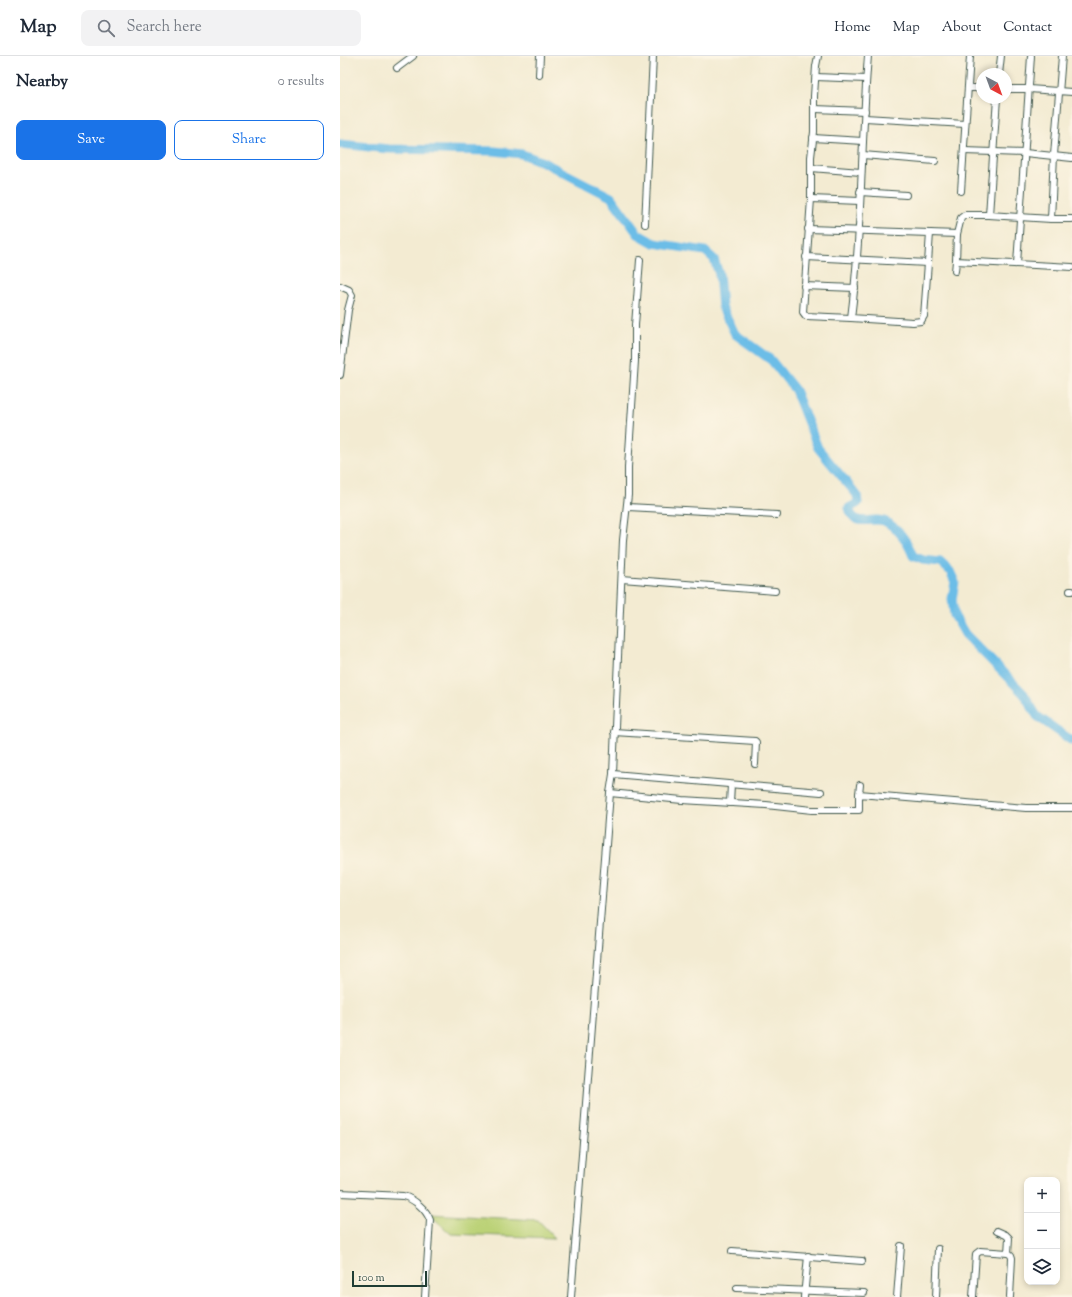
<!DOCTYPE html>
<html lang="en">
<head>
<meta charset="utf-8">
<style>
	body { margin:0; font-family:"Sorts Mill Goudy",serif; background:#f2f2f3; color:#1f2937 }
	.controls { position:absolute; right:12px; bottom:12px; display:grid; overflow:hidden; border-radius:8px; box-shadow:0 2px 6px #0003 }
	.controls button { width:36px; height:36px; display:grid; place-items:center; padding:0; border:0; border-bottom:1px solid #e0e1e3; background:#fff; color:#1f2937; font:20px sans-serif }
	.compass { position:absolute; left:636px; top:12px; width:36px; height:36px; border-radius:50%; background:#fff; box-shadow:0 2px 6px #0003; rotate:139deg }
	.scale { position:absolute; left:12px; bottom:10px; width:75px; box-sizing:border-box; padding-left:4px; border:2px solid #1f3d34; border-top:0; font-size:11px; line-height:14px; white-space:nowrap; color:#1f3d34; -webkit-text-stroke:3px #fcf5e5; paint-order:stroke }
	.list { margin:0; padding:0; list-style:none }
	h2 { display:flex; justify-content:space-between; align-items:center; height:52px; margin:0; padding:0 16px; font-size:17px }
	h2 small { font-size:13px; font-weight:400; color:#747a83 }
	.actions { display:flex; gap:8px; padding:12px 16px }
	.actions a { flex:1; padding:9px 0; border:1px solid #1a73e8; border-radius:8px; text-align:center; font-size:14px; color:#1a73e8 }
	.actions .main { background:#1a73e8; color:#fff }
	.icon { flex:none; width:22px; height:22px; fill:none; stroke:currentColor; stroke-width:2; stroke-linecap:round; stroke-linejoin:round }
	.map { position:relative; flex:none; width:732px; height:1241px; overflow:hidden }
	header { display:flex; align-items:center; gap:24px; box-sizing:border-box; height:56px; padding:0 20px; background:#fff; border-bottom:1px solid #e0e1e3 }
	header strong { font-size:19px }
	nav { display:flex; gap:22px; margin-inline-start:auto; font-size:14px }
	.search { width:280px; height:36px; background:#f2f2f3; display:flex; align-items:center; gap:10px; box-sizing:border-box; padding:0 14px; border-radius:8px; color:#747a83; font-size:15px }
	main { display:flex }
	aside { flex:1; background:#fff }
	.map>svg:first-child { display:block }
</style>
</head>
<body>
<header>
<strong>Map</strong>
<div class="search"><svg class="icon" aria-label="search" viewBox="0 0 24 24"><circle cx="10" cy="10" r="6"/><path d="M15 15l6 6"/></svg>Search here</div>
<nav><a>Home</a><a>Map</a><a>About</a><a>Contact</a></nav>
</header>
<main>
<aside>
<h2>Nearby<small>0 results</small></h2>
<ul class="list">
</ul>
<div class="actions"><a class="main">Save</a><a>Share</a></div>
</aside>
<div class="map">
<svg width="732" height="1241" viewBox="0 0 732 1241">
	<rect width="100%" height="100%" fill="#fcf5e5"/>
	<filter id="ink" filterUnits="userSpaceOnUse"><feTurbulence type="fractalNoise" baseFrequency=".025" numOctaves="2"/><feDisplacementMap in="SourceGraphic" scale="8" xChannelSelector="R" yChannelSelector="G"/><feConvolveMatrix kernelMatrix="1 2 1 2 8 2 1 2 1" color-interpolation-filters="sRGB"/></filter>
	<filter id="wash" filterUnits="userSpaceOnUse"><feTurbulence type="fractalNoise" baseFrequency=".012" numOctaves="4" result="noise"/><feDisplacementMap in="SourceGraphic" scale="16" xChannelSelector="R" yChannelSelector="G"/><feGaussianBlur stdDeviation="0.9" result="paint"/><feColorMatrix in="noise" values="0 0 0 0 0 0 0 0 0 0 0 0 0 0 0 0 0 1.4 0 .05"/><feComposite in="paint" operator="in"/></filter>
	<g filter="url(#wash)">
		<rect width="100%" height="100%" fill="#f3ebd2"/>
		<path fill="#bbd277" stroke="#6d8856" d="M89 1158 198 1164 215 1182 111 1178Z"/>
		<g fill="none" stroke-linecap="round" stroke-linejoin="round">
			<path stroke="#6cbde7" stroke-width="9" d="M0 88 49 93 154 95 182 98 203 106 271 141 298 178 314 187 365 195 374 203 379 218 382 251 395 278 431 304 455 334 478 392 517 439 518 447 509 452C514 474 535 459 546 466 559 473 568 487 573 500L583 504 600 506 610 515 615 526 612 543 614 559 625 578 684 638 697 660 732 685"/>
		</g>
	</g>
	<g filter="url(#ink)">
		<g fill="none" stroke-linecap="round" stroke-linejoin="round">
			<defs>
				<g id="minor">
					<path d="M478 0 476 10 474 40V76L471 101V143L463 256 466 260 511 262"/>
					<path d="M528 0C521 87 522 175 511 262L573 266 581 265 584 260 588 207"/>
					<path d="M722 0 714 99 711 163 649 159H625L621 162 617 178 616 205 732 211"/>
					<path d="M57 12 73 0"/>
					<path d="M659 18 661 0"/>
					<path d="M199 19 200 0"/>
					<path d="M476 21 526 23"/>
					<path d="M628 32H642"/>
					<path d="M666 33H689L732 36"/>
					<path d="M475 53 525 55"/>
					<path d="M525 62 625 68"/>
					<path d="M473 82 523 85"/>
					<path d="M624 95 685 97 732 102"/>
					<path d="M523 99 595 105"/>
					<path d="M471 112 521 116"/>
					<path d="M621 135 630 0"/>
					<path d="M520 136 566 139"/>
					<path d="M471 143 520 145"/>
					<path d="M649 159 657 42"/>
					<path d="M711 163H732"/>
					<path d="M305 168 313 0"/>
					<path d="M590 177 617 178"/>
					<path d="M466 201 588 207 590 177 468 173"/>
					<path d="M677 208 691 0"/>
					<path d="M615 215 616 205"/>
					<path d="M0 230 9 234 12 239 8 254 0 319"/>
					<path d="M464 230 515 232"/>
					<path d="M288 451 437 459"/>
					<path d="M282 523 435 535"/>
					<path d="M730 535H732"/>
					<path d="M274 676 415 685 416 686 415 708"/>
					<path d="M273 718 481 736"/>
					<path d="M270 737 342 744 426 749 472 754H519V738L686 752H732"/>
					<path d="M519 738 520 729"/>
					<path d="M390 747 391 729"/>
					<path d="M0 1137 63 1140C74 1143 86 1153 90 1164L85 1241"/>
					<path d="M657 1175 666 1179 669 1182 668 1197"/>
					<path d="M392 1195 522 1205"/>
					<path d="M668 1197 671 1199 672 1202 670 1241"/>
					<path d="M397 1232 524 1237"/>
					<path d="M231 1241 270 737 273 718 283 484 288 439V411L295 305V269L300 204"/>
					<path d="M464 1241 468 1200"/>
					<path d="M557 1241 561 1190"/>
					<path d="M596 1241 598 1193"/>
					<path d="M633 1241 636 1198 640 1195 668 1197"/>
				</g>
			</defs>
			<use href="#minor" stroke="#3f574c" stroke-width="8"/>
			<use href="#minor" stroke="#fff" stroke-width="6"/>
		</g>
	</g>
</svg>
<div class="controls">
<button>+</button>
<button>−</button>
<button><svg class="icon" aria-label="layers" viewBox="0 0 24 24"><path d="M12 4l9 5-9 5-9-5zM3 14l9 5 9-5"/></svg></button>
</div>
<svg class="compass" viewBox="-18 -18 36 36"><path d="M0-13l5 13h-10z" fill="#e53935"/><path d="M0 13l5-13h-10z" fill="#747a83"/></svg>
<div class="scale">100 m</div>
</div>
</main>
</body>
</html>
